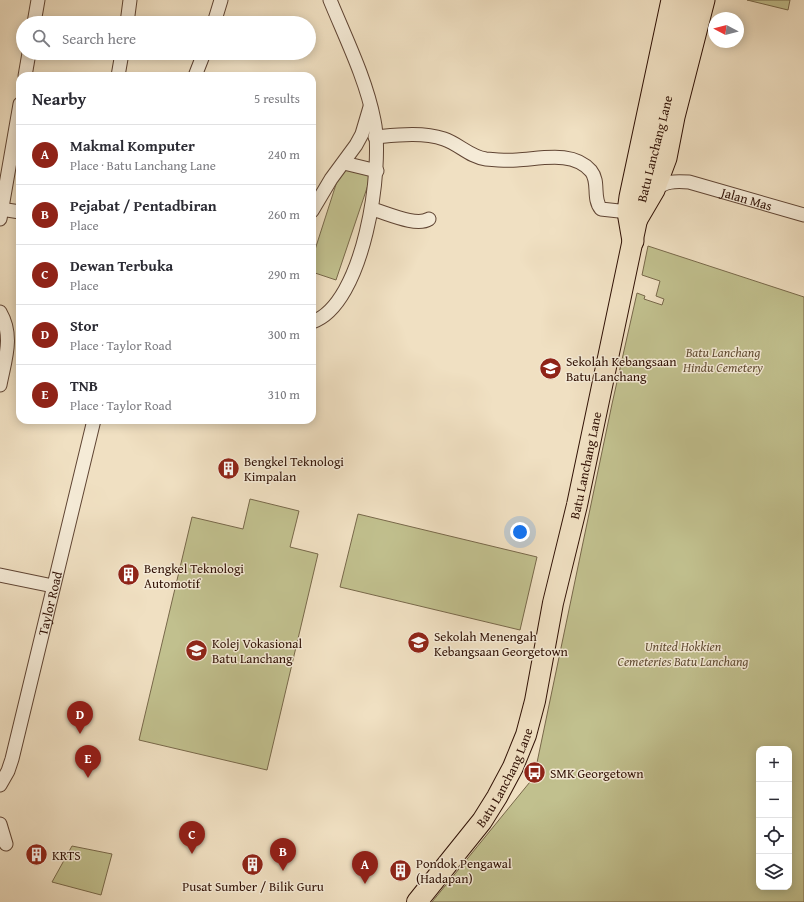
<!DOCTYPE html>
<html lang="en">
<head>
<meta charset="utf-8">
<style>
	body { margin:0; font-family:"Gentium Book Plus",serif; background:#f7f7f7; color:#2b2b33 }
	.controls { position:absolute; right:12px; bottom:12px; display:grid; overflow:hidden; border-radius:8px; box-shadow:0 2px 10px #0003 }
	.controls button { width:36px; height:36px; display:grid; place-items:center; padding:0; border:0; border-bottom:1px solid #e1e1e2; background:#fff; color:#2b2b33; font:20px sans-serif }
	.compass { position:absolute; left:708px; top:12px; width:36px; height:36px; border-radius:50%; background:#fff; box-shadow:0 2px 10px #0003; rotate:277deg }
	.you { position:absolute; left:520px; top:532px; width:14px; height:14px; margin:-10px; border:3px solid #fff; border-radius:50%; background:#1a73e8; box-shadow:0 0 0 6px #1a73e833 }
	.badge { display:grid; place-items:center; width:26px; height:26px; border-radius:50%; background:#8f2418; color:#fff; font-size:13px; font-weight:700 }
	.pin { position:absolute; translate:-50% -33px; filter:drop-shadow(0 1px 2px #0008) }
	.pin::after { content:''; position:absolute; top:21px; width:14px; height:12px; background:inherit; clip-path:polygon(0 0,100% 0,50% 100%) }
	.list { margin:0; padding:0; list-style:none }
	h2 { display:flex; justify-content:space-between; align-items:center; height:52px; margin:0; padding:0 16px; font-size:17px }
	h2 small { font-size:13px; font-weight:400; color:#7c7c81 }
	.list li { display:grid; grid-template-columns:26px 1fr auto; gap:12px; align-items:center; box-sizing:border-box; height:60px; padding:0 16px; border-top:1px solid #e1e1e2 }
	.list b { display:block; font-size:15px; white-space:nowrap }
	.list p { margin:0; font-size:13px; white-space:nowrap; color:#7c7c81 }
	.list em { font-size:13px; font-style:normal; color:#7c7c81 }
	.icon { flex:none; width:22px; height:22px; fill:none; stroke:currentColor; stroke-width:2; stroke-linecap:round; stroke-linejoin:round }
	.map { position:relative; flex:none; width:804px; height:902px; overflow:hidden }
	.search { position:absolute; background:#fff; box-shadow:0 2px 10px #0003; left:16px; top:16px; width:300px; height:44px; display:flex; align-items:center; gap:10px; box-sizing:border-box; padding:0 14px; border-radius:22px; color:#7c7c81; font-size:15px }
	.panel { position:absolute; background:#fff; box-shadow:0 2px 10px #0003; left:16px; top:72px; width:300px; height:352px; border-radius:12px }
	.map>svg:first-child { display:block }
</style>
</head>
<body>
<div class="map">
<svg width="804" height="902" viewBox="0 0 804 902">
	<rect width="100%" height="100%" fill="#f0e0c2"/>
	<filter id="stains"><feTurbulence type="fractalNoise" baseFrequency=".005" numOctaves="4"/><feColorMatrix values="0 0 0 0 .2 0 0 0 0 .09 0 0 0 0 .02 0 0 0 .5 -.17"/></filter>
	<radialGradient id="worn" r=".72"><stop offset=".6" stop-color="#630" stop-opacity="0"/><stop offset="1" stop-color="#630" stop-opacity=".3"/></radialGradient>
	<g fill="#c1c08e" stroke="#78684a" fill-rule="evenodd">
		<path d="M747 0H790L788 10Z"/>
		<path d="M346 168 371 176 336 280 312 272V259L339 175Z"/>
		<path d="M648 246 804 297V902H432L534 777 612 404 637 293 645 296 644 299 662 305 664 299 656 296 660 281 642 275ZM759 749H789V887H759Z"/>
		<path d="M250 499 299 511 290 547 318 554 267 770 139 740 192 517 243 529Z"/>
		<path d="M358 514 537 557 520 630 340 587Z"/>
		<path d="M72 846 112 854 101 895 52 882Z"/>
	</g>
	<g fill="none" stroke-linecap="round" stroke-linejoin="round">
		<defs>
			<g id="minor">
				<path d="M34 23 38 0"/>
				<path d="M127 23 130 0"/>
				<path d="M214 23 221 0"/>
				<path d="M25 76 29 53"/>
				<path d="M118 76 122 53"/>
				<path d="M195 76 204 53"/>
				<path d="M375 137C398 135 422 132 444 139 459 144 470 157 486 159 496 160 506 161 517 160 540 159 573 150 591 171 600 182 592 198 601 209L628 212"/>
				<path d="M344 163 377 171"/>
				<path id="s1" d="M654 190C666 181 674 181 689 182L804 215"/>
				<path d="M0 209 20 212"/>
				<path d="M372 209C387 213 416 227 429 219"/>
				<path d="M312 211 331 179 356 145 362 134 370 107"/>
				<path d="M0 219 20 104"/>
				<path d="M0 312C14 336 5 359 0 385"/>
				<path d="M312 322C364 305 384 167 374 120 366 79 346 39 330 0"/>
				<path d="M0 575 53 586"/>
				<path id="s2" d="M0 785 8 771 12 759 94 420"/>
				<path d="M0 824 6 844"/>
			</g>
			<g id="primary">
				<path id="s3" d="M417 902 482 821 497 797 513 767 526 735 535 701 553 603 577 505 641 201 692 0"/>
			</g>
			<g id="trunk">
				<path d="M637 219 654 190 666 158 674 117 704 0"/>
				<path d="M633 241 628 212 630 197 672 0"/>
			</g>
		</defs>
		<use href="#minor" stroke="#604534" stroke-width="15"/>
		<use href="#primary" stroke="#301105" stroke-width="22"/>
		<use href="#trunk" stroke="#301105" stroke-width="23"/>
		<use href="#minor" stroke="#f5ebd7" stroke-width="13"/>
		<use href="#primary" stroke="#f0e0c2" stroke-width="20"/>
		<use href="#trunk" stroke="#f0e0c2" stroke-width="21"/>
	</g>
	<defs>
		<symbol id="school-disc" viewBox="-11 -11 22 22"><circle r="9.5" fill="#8f2418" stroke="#f5ebd7"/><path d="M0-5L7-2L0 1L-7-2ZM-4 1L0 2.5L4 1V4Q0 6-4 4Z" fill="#fff"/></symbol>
		<symbol id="building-disc" viewBox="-11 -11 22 22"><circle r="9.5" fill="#8f2418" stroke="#f5ebd7"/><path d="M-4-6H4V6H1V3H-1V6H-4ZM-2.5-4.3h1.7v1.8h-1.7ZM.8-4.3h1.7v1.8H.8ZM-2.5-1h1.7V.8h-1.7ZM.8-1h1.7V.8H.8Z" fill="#fff"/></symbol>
		<symbol id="university-disc" viewBox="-11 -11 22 22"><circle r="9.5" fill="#8f2418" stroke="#f5ebd7"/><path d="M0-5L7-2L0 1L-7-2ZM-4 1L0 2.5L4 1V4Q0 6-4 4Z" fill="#fff"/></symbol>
		<symbol id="bus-disc" viewBox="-11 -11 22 22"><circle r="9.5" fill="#8f2418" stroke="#f5ebd7"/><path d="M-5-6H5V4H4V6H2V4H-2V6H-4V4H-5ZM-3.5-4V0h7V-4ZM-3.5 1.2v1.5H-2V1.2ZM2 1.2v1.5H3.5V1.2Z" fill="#fff"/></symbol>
	</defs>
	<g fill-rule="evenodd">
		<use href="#school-disc" x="538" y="356" width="25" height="25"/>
		<use href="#building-disc" x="216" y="456" width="25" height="25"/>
		<use href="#building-disc" x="116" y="562" width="25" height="25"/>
		<use href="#school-disc" x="406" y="630" width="25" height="25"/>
		<use href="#university-disc" x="184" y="638" width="25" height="25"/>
		<use href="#bus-disc" x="522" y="760" width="25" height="25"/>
		<use href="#building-disc" x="24" y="842" width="25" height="25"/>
		<use href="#building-disc" x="240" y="852" width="25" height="25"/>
		<use href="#building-disc" x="388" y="858" width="25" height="25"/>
	</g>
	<g text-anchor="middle" stroke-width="3" stroke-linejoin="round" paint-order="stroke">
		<g font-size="13" fill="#301105" stroke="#f5ebd7">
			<text dy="5" stroke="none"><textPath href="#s3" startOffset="801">Batu Lanchang Lane</textPath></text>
			<text dy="5" stroke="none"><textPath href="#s1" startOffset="97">Jalan Mas</textPath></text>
			<text dy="5" stroke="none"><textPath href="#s3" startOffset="477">Batu Lanchang Lane</textPath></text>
			<text dy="5" stroke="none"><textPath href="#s2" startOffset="189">Taylor Road</textPath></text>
			<text dy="5" stroke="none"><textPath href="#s3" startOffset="153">Batu Lanchang Lane</textPath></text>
		</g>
		<g font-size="13" font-style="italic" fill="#634e35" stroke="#f5ebd7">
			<text x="723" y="357">Batu Lanchang<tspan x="723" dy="15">Hindu Cemetery</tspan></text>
			<text x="683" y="651">United Hokkien<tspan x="683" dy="15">Cemeteries Batu Lanchang</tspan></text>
		</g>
		<g font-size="13" fill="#301105" stroke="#f5ebd7" text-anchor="start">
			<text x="566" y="366">Sekolah Kebangsaan<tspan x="566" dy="15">Batu Lanchang</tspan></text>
			<text x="244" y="466">Bengkel Teknologi<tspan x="244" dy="15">Kimpalan</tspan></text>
			<text x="144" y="573">Bengkel Teknologi<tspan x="144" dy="15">Automotif</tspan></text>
			<text x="434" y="641">Sekolah Menengah<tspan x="434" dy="15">Kebangsaan Georgetown</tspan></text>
			<text x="212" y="648">Kolej Vokasional<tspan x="212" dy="15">Batu Lanchang</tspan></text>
			<text x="550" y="778">SMK Georgetown</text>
			<text x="52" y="860">KRTS</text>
			<text x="416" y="868">Pondok Pengawal<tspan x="416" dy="15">(Hadapan)</tspan></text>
			<text x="253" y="891" text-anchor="middle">Pusat Sumber / Bilik Guru</text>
		</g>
	</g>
	<rect width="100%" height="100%" filter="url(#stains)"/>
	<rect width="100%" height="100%" fill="url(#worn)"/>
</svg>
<div class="controls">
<button>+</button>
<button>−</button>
<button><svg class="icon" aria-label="locate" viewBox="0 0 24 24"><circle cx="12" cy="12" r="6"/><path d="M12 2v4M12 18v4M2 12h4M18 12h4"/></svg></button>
<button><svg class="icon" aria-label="layers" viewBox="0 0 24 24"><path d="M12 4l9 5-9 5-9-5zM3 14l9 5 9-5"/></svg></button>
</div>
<svg class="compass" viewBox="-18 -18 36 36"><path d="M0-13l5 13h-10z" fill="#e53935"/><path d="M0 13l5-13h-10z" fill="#7c7c81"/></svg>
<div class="you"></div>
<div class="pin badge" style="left:365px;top:884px">A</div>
<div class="pin badge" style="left:283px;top:871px">B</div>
<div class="pin badge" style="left:192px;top:854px">C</div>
<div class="pin badge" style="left:80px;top:734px">D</div>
<div class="pin badge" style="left:88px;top:778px">E</div>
<div class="search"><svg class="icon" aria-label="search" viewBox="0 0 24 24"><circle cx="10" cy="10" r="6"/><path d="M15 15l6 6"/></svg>Search here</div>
<section class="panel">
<h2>Nearby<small>5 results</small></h2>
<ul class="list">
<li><span class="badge">A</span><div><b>Makmal Komputer</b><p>Place · Batu Lanchang Lane</p></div><em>240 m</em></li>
<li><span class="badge">B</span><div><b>Pejabat / Pentadbiran</b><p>Place</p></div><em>260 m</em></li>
<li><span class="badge">C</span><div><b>Dewan Terbuka</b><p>Place</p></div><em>290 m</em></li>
<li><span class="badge">D</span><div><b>Stor</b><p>Place · Taylor Road</p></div><em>300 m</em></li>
<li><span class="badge">E</span><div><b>TNB</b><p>Place · Taylor Road</p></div><em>310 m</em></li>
</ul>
</section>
</div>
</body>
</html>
